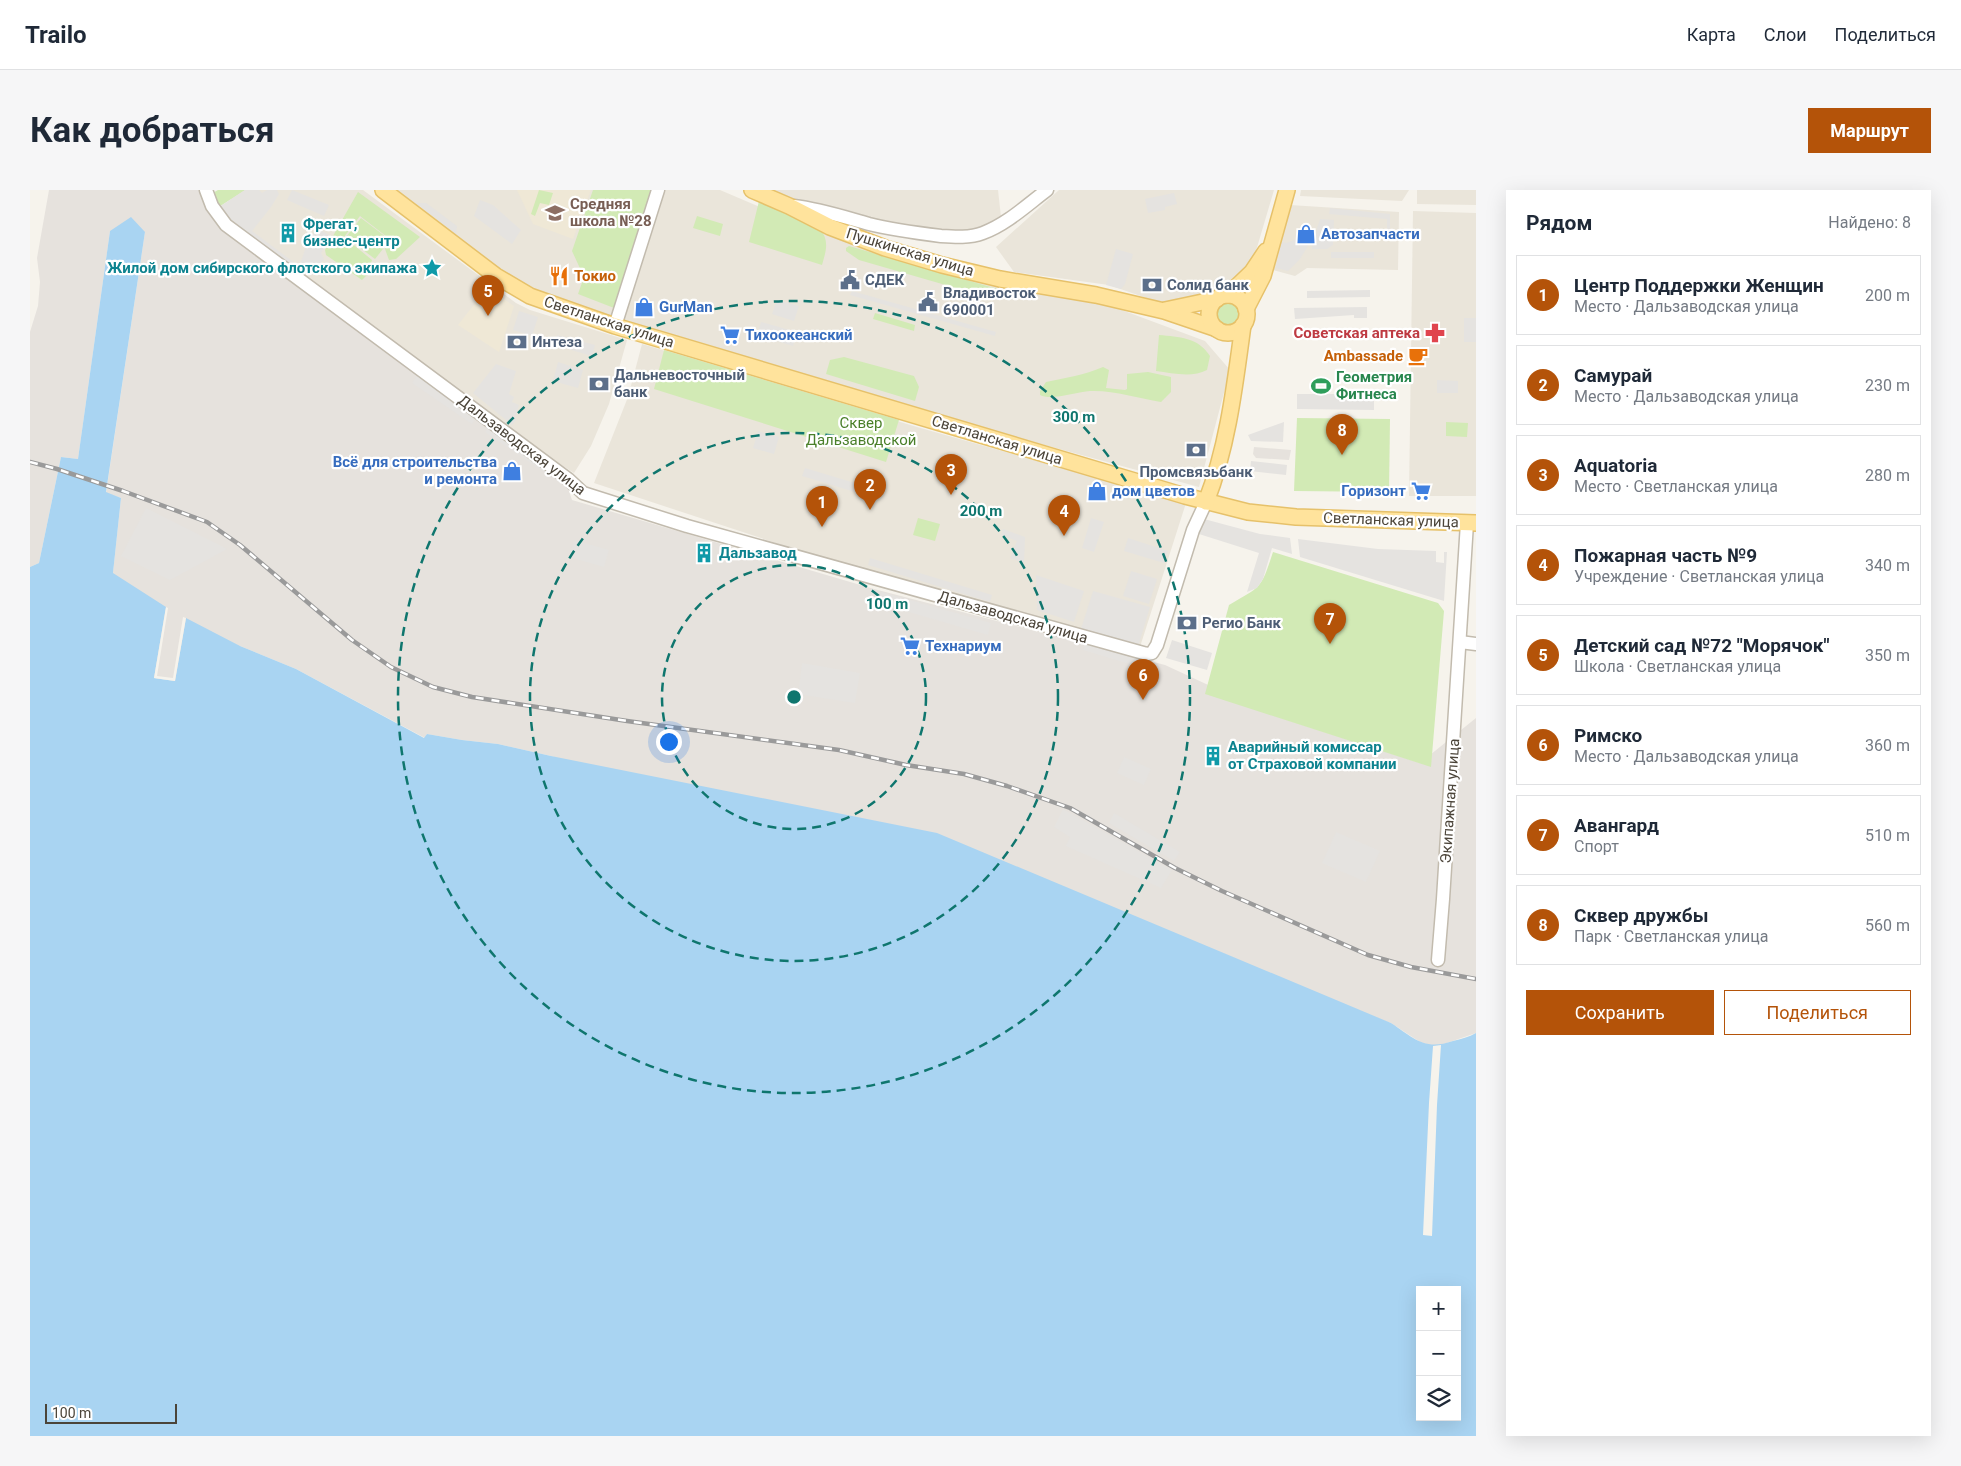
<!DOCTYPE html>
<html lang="ru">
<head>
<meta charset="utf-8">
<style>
	body { margin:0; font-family:Roboto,sans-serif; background:#f6f6f7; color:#1f2937 }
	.controls { position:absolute; right:15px; bottom:15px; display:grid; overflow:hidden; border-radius:0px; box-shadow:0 5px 20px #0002 }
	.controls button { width:45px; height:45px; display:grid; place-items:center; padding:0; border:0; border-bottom:1px solid #e0e1e3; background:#fff; color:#1f2937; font:25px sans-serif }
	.scale { position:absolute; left:15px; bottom:12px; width:132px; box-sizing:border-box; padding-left:5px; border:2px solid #4b4439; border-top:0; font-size:14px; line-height:18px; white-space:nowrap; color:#4b4439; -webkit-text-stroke:4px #fff; paint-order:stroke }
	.you { position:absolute; left:638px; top:551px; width:18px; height:18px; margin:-12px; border:4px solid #fff; border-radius:50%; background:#1a73e8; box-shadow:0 0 0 8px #1a73e833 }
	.badge { display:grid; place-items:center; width:32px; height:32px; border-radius:50%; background:#b45309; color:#fff; font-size:16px; font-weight:700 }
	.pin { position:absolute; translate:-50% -41px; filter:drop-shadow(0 1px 2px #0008) }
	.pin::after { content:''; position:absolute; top:26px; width:18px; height:15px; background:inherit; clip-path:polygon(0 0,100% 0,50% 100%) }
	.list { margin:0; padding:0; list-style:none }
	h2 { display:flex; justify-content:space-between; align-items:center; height:65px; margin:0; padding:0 20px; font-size:21px }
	h2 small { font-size:16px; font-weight:400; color:#747a83 }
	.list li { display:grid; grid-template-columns:32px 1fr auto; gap:15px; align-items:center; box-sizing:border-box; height:80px; margin:0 10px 10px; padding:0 10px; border:1px solid #e0e1e3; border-radius:0px }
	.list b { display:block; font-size:19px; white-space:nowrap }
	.list p { margin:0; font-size:16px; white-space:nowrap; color:#747a83 }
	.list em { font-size:16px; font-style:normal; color:#747a83 }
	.actions { display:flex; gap:10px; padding:15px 20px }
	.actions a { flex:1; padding:11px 0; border:1px solid #b45309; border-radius:0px; text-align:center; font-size:18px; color:#b45309 }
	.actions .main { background:#b45309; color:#fff }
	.icon { flex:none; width:28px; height:28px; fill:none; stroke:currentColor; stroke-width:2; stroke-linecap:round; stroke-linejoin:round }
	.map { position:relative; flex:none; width:1446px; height:1246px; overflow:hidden; border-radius:0px }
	header { display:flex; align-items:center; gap:30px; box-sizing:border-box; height:70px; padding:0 25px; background:#fff; border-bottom:1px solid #e0e1e3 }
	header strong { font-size:24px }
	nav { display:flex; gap:28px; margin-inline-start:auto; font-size:18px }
	.intro { display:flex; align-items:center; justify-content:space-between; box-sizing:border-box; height:120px; padding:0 30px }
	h1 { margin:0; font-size:35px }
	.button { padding:12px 22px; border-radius:0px; background:#b45309; color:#fff; font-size:18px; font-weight:700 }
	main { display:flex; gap:30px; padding:0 30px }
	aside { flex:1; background:#fff; border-radius:0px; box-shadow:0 5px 20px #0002 }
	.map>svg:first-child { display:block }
</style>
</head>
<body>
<header>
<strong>Trailo</strong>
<nav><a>Карта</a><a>Слои</a><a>Поделиться</a></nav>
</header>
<div class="intro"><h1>Как добраться</h1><a class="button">Маршрут</a></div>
<main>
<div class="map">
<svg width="1446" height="1246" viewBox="0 0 1446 1246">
	<rect width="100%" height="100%" fill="#f6f3ec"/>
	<g fill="#eae5da">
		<path d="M200 0H333L486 113 500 120 597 150 579 214 561 256 544 283 492 250 280 92 202 29Z"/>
		<path d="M366 0H626L584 129 509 103 472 82Z"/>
		<path d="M631 0H690L770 34 855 66 920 84 970 95 975 99 1028 103 1073 113 1175 151 1200 180 1169 297 1000 251 594 130 592 125Z"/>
		<path d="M740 0H968L972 36 940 53 874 43 776 15Z"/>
		<path d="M1029 0H1244L1223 71 1200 94 1193 98 1184 103 1142 112 1125 111 1079 95 984 82 966 57Z"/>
		<path d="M1271 0H1379L1372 11 1270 6Z"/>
		<path d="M1387 0H1446V15L1387 14Z"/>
		<path d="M1260 15 1369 22 1368 80 1277 78 1265 86 1243 80 1249 51Z"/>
		<path d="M1383 21 1446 23V306H1379Z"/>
		<path d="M612 154 887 237 1156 313 1109 460 840 384 564 293 598 207Z"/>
	</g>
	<g fill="#e6e2dd">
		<path d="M19 0H170L175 17 193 39 381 181 534 286 542 310 844 399 1135 475 1245 526 1390 573 1446 528V843L1411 855 1403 856 1390 852 1361 833 521 566 468 554 432 550 397 544 395 548 266 479 210 456 145 491 124 488 83 383 91 308 76 303 115 42 80 41 48 269 31 267 9 373 0 377V142L8 116 10 92 7 68Z"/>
		<path d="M1224 257 1261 260 1259 270 1226 268 1223 264Z"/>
	</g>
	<g fill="#efe8d6">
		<path d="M487 0H561L543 49 503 34Z"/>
		<path d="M457 98 484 116 469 162 428 135Z"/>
	</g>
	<g fill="#d2eab5">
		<path d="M188 0H215L189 17 181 4Z"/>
		<path d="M509 0 523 3 519 15 510 13 505 26 501 24Z"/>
		<path d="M563 0H624L584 118 548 104 554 87 542 61Z"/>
		<path d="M328 2 390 47 366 69 359 70 355 59 361 50 330 26 314 47 342 70 336 86 332 90 296 65 295 60Z"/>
		<path d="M729 11 789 38C800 50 796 61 792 75L719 52Z"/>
		<path d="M667 26 693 34 690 46 663 38Z"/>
		<path d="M331 28 360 50 345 69 316 47Z"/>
		<path d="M819 56 971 100 974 103 966 108 957 107 829 70 816 61V58Z"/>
		<circle cx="1199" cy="124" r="12"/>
		<path d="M845 123 885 135 884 141 843 129Z"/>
		<path d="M1129 145C1149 147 1168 147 1180 166L1177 180C1162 188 1142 183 1126 181Z"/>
		<path d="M634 160 869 230 856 272 624 199Z"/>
		<path d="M814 167 884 186 889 197 885 211 796 184 800 170Z"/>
		<path d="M1073 177 1079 180 1076 198 1095 200 1097 199V184L1118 182 1141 187V202L1131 212C1108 208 1083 200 1060 201 1046 202 1021 211 1010 205V201L1016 192C1036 188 1054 185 1073 177Z"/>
		<path d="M1267 228 1360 229 1359 302 1264 301Z"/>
		<path d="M1416 232 1438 233 1437 247 1416 246Z"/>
		<path d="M888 328 910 334 905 351 883 345Z"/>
		<path d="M1243 362 1408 413 1414 421 1401 577 1175 504 1199 415C1232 396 1231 399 1243 362Z"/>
	</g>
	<g fill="#e5e3e0">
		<path d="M215 0H229L232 3 237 0H247L249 4 241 17 222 41 266 74 262 80 201 32 189 17Z"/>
		<path d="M262 0 299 15 294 26 257 10Z"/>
		<path d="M1144 3 1147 14 1135 17V20L1118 23 1115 9Z"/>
		<path d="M450 10 463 15 491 40 482 54 444 26Z"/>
		<path d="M386 13H396L427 36 426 44Z"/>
		<path d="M1300 18 1360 24V40H1357V29L1299 24Z"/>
		<path d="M1290 29 1304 30 1303 55 1297 59H1282V54Z"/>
		<path d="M288 39 301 46 291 63 294 69 282 85 270 75 278 50Z"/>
		<path d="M1266 49 1279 54 1270 69 1258 81 1246 78 1251 52 1257 53Z"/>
		<path d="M1086 59 1103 64 1095 94 1091 99 1076 95Z"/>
		<rect x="1301" y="62" width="43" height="6"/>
		<path d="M1340 100V107L1277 108V101Z"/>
		<path d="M822 101 966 142 965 146 820 105Z"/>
		<path d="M747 110 769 116 764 131 742 124Z"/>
		<path d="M1337 117V128H1324V125L1265 129 1264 118Z"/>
		<path d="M489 121 508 127 502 146 483 140Z"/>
		<rect x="1434" y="128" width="12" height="24"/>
		<path d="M731 132 767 142 763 156 727 145Z"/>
		<path d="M527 145 565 155 562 166 524 155Z"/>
		<path d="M528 172 553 180 548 198 523 191Z"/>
		<path d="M466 174 486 181 479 204 484 207 482 212 489 215 485 228 486 230 482 235 443 203Z"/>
		<path d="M388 184 448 225 442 234 382 193Z"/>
		<path d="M1407 190 1428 191V203H1407Z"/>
		<path d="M1267 204H1344V220L1267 219Z"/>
		<path d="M1254 232 1253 252 1221 251 1218 245Z"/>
		<path d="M461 234 531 283 526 290 455 242Z"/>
		<path d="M728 241 749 247 744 264 723 258Z"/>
		<path d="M1221 271 1257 275 1256 285 1220 281Z"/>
		<path d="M775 278 828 294 825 302 772 286Z"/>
		<path d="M116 318 197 359 140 390 91 366Z"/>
		<path d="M1061 328 1074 332 1064 362 1052 358Z"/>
		<path d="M1174 329 1230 344 1260 348 1262 364 1242 358 1233 389 1227 398 1217 402 1229 363 1169 344Z"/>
		<path d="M973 339 995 347 994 373 980 368 987 351 971 345Z"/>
		<path d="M1098 348 1138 361 1134 373 1094 361Z"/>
		<path d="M1268 349 1348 359 1406 361V372L1414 373V362H1417L1414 411 1270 367Z"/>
		<path d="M544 350 579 360 574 377 539 367Z"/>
		<path d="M840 368 962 405 960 412 838 375Z"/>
		<path d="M1101 381 1127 389 1119 414 1093 406Z"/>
		<path d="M1006 385 1054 401 1044 432 1007 420Z"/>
		<path d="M1063 401 1120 417 1108 457 1051 439Z"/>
		<path d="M851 402 961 433 958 445 848 413Z"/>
		<path d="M1142 450 1182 463 1177 480 1136 468Z"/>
		<path d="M1056 453 1116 470 1113 478 1053 460Z"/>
		<path d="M772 473 830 483 825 513 768 504Z"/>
		<path d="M1094 567 1121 579 1114 595 1087 583Z"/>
		<path d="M1033 619 1142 680 1131 698 1036 656 1040 647 1024 637Z"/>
		<path d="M1084 623 1150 662 1144 671 1079 633Z"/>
		<path d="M1306 642 1350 661 1336 692 1292 673Z"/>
	</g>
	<path fill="#a9d4f2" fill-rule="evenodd" d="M101 27 115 42 76 302 91 308 83 383 136 417 124 488 145 491 156 428 210 456 266 479 394 548 397 544 432 550 468 554 521 566 907 643 1361 833C1384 848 1394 861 1423 851 1431 849 1439 847 1446 843V1246H0V377L9 373 31 267 48 269 80 41ZM1390 1100H1427V1227H1390Z"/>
	<g fill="#f6f3ec">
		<path d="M136 417 138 418 127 486 143 488 153 427 156 428 145 491 124 488Z"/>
		<path d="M1411 855 1407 915 1402 1046 1393 1045 1399 913 1403 856Z"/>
	</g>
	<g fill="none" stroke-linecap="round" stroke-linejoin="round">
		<defs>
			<g id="minor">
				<path d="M176 0 182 16 196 35 538 289 553 303 657 336 1117 464 1122 463 1127 455 1163 340 1176 312"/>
				<path d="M764 16C790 19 814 27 839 34 863 40 887 43 911 46 925 47 940 48 953 43 977 34 997 15 1017 0"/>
				<path d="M585 136 628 0"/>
				<path d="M1430 452 1446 454"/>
				<path d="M1408 770 1413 709 1437 333"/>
			</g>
			<g id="major">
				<path d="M353 0 466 86 500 106 585 136 1155 306 1218 322 1266 327 1446 333"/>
				<path d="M722 0 759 16 800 37 855 58 912 75 970 89 1066 105 1134 121 1187 139"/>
				<path d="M1198 105 1222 82 1236 61"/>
				<circle cx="1198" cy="124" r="19"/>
				<path d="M1216 119 1233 86 1257 0"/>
				<path d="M1135 120 1187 109"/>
				<path d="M1176 312C1198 256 1205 194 1213 135"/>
			</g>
		</defs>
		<use href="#minor" stroke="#c2bbae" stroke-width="15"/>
		<use href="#major" stroke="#e6c16a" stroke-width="18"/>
		<use href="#minor" stroke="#fff" stroke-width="12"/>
		<use href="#major" stroke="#ffe39c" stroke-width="15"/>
		<defs>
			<path id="rail" d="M0 272 27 279 93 301 177 332 210 355 322 450 361 477 403 497 442 507 597 531 809 560 876 575 934 584 977 596 1040 618 1145 678 1192 701 1338 765 1381 777 1446 789"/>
		</defs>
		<use href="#rail" stroke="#9a9a9a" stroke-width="4.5"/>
		<use href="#rail" stroke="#fff" stroke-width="2.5" stroke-dasharray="8" stroke-linecap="butt"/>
	</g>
	<g fill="none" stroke="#0f766e" stroke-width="2.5" stroke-dasharray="9 6">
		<circle cx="764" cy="507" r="132"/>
		<circle cx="764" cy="507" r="264"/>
		<circle cx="764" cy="507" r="396"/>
	</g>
	<defs>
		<symbol id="school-bare" viewBox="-9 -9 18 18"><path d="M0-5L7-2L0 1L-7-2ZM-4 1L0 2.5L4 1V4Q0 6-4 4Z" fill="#8d6e63" stroke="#fff" stroke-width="2.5" paint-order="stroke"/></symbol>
		<symbol id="building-bare" viewBox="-9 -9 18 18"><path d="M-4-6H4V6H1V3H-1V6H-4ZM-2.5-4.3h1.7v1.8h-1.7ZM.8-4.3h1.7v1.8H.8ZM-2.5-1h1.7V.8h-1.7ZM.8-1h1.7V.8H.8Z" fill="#0f9aa8" stroke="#fff" stroke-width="2.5" paint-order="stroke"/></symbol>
		<symbol id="shop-bare" viewBox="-9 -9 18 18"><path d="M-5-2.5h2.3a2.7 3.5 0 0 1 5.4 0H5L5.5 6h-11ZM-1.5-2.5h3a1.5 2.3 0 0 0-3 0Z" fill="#3f7fe0" stroke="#fff" stroke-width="2.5" paint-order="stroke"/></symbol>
		<symbol id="sight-bare" viewBox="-9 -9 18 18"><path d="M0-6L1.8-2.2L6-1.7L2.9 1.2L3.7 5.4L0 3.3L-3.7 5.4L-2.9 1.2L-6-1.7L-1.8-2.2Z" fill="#0f9aa8" stroke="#fff" stroke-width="2.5" paint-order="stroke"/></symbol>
		<symbol id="restaurant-bare" viewBox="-9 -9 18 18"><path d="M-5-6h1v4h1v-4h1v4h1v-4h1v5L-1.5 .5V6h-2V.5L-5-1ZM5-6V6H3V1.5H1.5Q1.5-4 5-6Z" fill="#e8710a" stroke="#fff" stroke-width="2.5" paint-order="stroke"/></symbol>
		<symbol id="civic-bare" viewBox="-9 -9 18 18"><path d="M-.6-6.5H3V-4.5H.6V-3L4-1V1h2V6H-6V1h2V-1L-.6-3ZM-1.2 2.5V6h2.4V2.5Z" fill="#5c6f8a" stroke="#fff" stroke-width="2.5" paint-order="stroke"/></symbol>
		<symbol id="bank-bare" viewBox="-9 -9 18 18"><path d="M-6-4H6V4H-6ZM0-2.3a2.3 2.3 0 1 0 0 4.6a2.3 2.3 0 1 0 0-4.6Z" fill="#5c6f8a" stroke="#fff" stroke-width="2.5" paint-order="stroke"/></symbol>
		<symbol id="pharmacy-bare" viewBox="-9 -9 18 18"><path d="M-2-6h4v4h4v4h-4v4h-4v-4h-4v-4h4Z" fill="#e0444e" stroke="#fff" stroke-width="2.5" paint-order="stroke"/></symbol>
		<symbol id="supermarket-bare" viewBox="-9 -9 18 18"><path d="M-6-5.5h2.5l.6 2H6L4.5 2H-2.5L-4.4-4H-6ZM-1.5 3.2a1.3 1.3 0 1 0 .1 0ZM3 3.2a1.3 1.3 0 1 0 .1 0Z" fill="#3f7fe0" stroke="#fff" stroke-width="2.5" paint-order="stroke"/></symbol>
		<symbol id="cafe-bare" viewBox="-9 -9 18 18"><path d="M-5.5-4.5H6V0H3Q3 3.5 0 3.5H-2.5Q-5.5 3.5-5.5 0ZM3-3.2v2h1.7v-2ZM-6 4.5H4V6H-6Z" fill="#e8710a" stroke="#fff" stroke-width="2.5" paint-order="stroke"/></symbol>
		<symbol id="stadium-bare" viewBox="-9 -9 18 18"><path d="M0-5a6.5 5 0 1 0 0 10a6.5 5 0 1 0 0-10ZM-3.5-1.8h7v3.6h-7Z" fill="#2e9e5b" stroke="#fff" stroke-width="2.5" paint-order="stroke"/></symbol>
	</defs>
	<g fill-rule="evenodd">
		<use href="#school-bare" x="511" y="9" width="28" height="28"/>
		<use href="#building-bare" x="244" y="29" width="28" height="28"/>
		<use href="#shop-bare" x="1262" y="30" width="28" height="28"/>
		<use href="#sight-bare" x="388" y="64" width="28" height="28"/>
		<use href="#restaurant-bare" x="515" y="72" width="28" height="28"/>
		<use href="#civic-bare" x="806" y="76" width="28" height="28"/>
		<use href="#bank-bare" x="1108" y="81" width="28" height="28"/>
		<use href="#civic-bare" x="884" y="98" width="28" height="28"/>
		<use href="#shop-bare" x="600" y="103" width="28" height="28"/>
		<use href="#pharmacy-bare" x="1391" y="129" width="28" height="28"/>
		<use href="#supermarket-bare" x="686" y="131" width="28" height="28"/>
		<use href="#bank-bare" x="473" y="138" width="28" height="28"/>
		<use href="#cafe-bare" x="1374" y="152" width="28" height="28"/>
		<use href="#bank-bare" x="555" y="180" width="28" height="28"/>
		<use href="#stadium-bare" x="1277" y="182" width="28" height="28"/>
		<use href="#bank-bare" x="1152" y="246" width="28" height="28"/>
		<use href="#shop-bare" x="468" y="267" width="28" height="28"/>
		<use href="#shop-bare" x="1053" y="287" width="28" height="28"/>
		<use href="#supermarket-bare" x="1377" y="287" width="28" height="28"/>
		<use href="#building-bare" x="660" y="349" width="28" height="28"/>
		<use href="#bank-bare" x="1143" y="419" width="28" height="28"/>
		<use href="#supermarket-bare" x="866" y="442" width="28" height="28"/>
		<use href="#building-bare" x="1169" y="552" width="28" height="28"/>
	</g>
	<g text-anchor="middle" stroke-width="4.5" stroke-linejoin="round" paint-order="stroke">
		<g font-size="15" font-weight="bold" fill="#785e54" stroke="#fff" text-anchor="start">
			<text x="540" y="19">Средняя<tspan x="540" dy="17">школа №28</tspan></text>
		</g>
		<g font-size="15" font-weight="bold" fill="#0d838f" stroke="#fff" text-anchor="start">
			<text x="273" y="39">Фрегат,<tspan x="273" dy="17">бизнес-центр</tspan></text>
			<text x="387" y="83" text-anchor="end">Жилой дом сибирского флотского экипажа</text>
			<text x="689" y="368">Дальзавод</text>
			<text x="1198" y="562">Аварийный комиссар<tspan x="1198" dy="17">от Страховой компании</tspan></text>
		</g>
		<g font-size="15" font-weight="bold" fill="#366cbe" stroke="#fff" text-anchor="start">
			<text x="1291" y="49">Автозапчасти</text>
			<text x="629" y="122">GurMan</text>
			<text x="715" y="150">Тихоокеанский</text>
			<text x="467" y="277" text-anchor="end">Всё для строительства<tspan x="467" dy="17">и ремонта</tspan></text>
			<text x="1082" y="306">дом цветов</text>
			<text x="1376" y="306" text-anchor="end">Горизонт</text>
			<text x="895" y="461">Технариум</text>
		</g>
		<g font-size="15" fill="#4b4439" stroke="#fff">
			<text transform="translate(880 62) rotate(17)" y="5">Пушкинская улица</text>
			<text transform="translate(579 132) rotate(18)" y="5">Светланская улица</text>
			<text transform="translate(967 250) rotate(17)" y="5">Светланская улица</text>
			<text transform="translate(492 255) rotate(37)" y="5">Дальзаводская улица</text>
			<text transform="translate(1361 330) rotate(2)" y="5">Светланская улица</text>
			<text transform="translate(983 427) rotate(16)" y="5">Дальзаводская улица</text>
			<text transform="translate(1420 611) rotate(-86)" y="5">Экипажная улица</text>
		</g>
		<g font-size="15" font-weight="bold" fill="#c56008" stroke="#fff" text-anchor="start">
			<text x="544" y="91">Токио</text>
			<text x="1373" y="171" text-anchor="end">Ambassade</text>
		</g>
		<g font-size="15" font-weight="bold" fill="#4e5e75" stroke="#fff" text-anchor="start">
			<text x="835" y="95">СДЕК</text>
			<text x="1137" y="100">Солид банк</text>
			<text x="913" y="108">Владивосток<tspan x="913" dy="17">690001</tspan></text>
			<text x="502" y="157">Интеза</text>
			<text x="584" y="190">Дальневосточный<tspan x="584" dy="17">банк</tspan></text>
			<text x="1166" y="287" text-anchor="middle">Промсвязьбанк</text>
			<text x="1172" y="438">Регио Банк</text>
		</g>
		<g font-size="15" font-weight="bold" fill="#be3a42" stroke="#fff" text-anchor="end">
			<text x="1390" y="148">Советская аптека</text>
		</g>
		<g font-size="15" font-weight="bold" fill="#27864d" stroke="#fff" text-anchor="start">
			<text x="1306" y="192">Геометрия<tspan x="1306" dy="17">Фитнеса</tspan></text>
		</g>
		<g font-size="15" fill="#4a7f2a" stroke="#fff">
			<text x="831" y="238">Сквер<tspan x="831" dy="17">Дальзаводской</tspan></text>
		</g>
	</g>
	<circle cx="764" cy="507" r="8" fill="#0f766e" stroke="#fff" stroke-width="2.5"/>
	<g font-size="15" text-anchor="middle" font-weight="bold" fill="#0f766e" stroke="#fff" stroke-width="4.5" stroke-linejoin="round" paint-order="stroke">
		<text x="1044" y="232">300 m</text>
		<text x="951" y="326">200 m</text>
		<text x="857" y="419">100 m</text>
	</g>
</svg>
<div class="controls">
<button>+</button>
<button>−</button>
<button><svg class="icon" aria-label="layers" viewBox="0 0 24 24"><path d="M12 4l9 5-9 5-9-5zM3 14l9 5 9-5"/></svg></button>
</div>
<div class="scale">100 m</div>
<div class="you"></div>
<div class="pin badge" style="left:792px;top:337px">1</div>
<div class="pin badge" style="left:840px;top:320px">2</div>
<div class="pin badge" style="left:921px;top:305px">3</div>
<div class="pin badge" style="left:1034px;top:346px">4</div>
<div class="pin badge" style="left:458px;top:126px">5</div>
<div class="pin badge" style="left:1113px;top:510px">6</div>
<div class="pin badge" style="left:1300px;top:454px">7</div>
<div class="pin badge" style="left:1312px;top:265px">8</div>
</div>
<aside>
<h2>Рядом<small>Найдено: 8</small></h2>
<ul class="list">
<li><span class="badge">1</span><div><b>Центр Поддержки Женщин</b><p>Место · Дальзаводская улица</p></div><em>200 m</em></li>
<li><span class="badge">2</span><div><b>Самурай</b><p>Место · Дальзаводская улица</p></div><em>230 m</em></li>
<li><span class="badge">3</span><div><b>Aquatoria</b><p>Место · Светланская улица</p></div><em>280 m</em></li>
<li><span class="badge">4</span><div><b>Пожарная часть №9</b><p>Учреждение · Светланская улица</p></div><em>340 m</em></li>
<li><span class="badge">5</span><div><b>Детский сад №72 &quot;Морячок&quot;</b><p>Школа · Светланская улица</p></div><em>350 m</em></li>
<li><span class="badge">6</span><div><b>Римско</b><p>Место · Дальзаводская улица</p></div><em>360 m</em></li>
<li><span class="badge">7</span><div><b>Авангард</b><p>Спорт</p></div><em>510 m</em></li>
<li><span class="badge">8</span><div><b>Сквер дружбы</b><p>Парк · Светланская улица</p></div><em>560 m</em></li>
</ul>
<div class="actions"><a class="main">Сохранить</a><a>Поделиться</a></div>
</aside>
</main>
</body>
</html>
